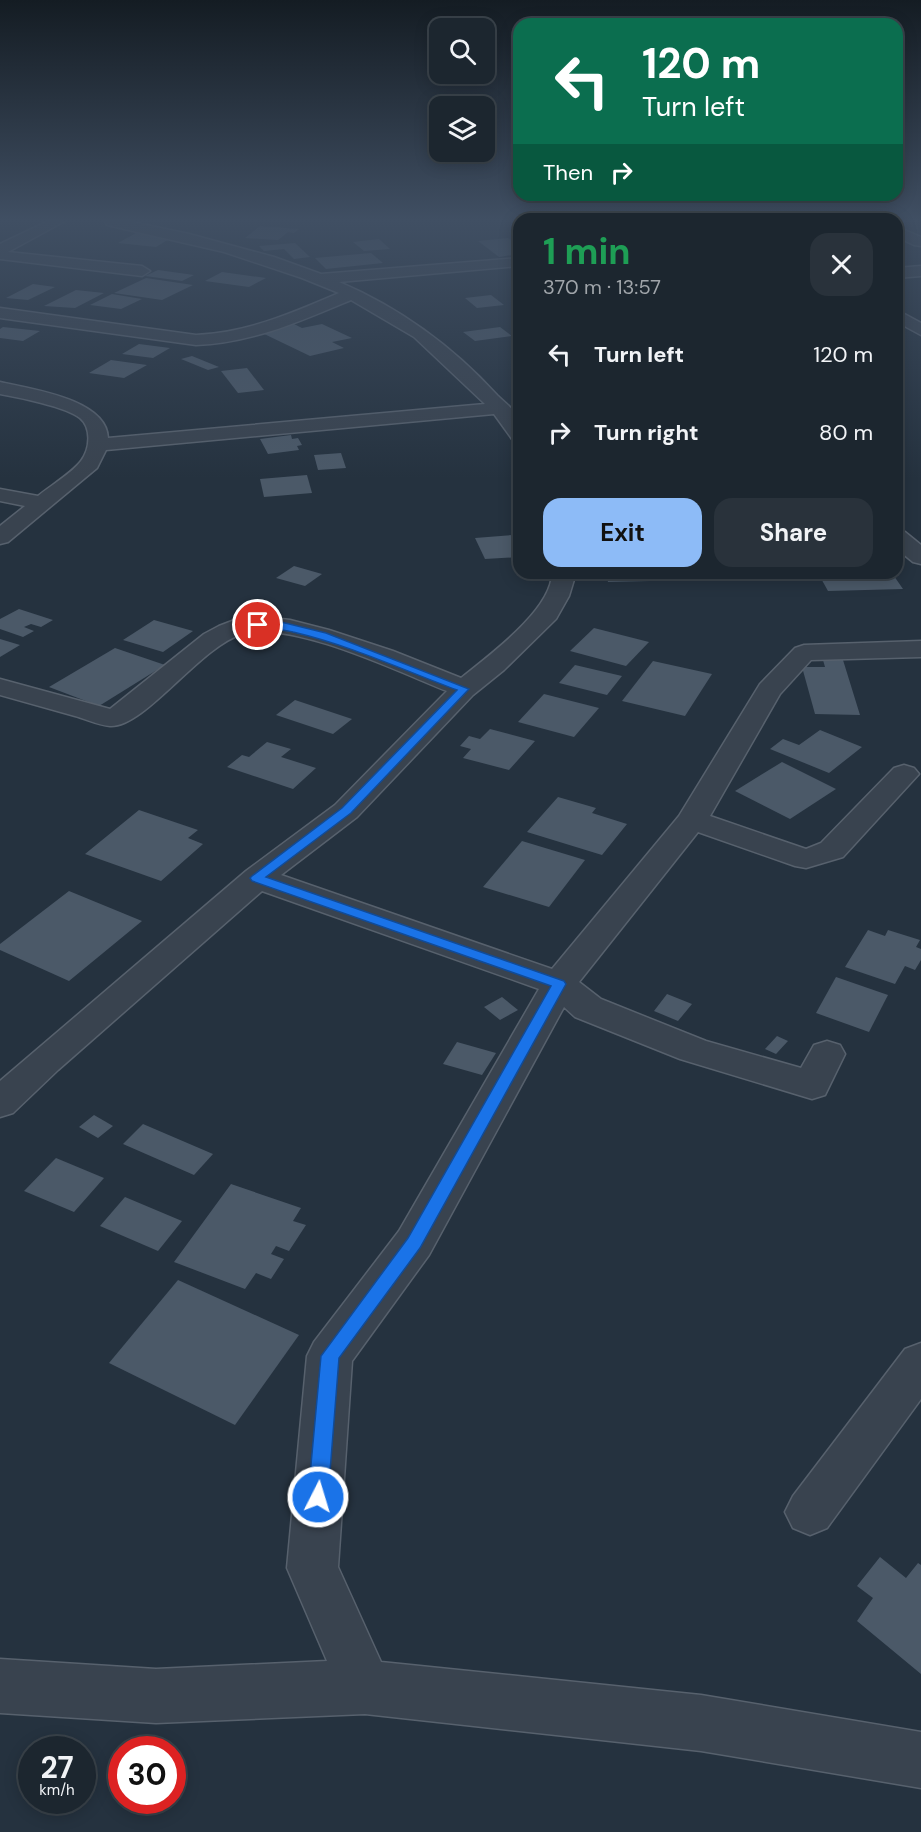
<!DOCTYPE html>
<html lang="en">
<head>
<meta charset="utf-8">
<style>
	body { margin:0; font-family:"DM Sans",sans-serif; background:#29323b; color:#f1f3f6; height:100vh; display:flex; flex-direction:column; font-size:22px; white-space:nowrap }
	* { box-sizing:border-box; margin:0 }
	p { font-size:20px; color:#a0a5aa }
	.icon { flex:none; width:33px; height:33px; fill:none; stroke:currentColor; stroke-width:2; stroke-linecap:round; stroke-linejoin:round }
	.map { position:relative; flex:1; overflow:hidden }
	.sheet { position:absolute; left:513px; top:213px; width:390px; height:366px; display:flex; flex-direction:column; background:#1c262f; border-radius:18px; box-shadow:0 3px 15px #0003,0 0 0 2px #3a434b }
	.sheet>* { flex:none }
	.guide { position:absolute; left:513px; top:18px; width:390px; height:183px; border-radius:18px; box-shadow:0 3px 15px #0003,0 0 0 2px #3a434b; background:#0b6e4f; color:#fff; overflow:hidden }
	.fabs { position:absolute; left:429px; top:18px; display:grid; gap:12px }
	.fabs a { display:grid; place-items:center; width:66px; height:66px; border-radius:12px; background:#1c262f; box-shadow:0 3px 15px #0003,0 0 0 2px #3a434b; font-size:30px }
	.speed { position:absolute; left:18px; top:1736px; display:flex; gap:12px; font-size:30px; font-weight:700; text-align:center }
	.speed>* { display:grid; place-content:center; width:78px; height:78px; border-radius:50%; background:#1c262f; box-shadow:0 3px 15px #0003,0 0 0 2px #3a434b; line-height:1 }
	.speed small { font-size:15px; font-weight:400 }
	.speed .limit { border:9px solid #d22; background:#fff; color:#111 }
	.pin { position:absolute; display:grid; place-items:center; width:51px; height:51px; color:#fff; margin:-26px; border:3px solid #fff; border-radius:50%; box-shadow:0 2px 6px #0007 }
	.me { position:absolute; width:66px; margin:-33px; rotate:5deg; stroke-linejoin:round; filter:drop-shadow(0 0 4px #0008) }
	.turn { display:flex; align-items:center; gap:21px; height:126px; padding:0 30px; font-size:27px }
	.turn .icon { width:78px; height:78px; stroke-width:2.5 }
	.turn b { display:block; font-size:42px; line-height:51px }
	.then { display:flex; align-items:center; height:57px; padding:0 30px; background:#0003; gap:12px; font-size:22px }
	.round { display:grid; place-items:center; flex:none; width:63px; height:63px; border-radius:18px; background:#29323b }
	.overview { display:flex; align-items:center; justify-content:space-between; height:102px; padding:0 30px }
	h1 { font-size:36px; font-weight:700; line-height:45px; color:#1e9e55 }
	.cta { display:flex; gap:12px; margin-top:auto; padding:12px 30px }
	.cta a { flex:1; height:69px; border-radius:18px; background:#8dbbf7; color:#111; font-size:24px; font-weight:700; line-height:69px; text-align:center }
	.cta a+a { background:#29323b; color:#f1f3f6 }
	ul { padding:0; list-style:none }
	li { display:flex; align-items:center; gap:18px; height:78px; padding:0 30px }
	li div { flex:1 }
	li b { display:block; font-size:22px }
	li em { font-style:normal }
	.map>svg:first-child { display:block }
</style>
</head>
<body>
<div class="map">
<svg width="921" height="1832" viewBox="0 0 921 1832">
	<rect width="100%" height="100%" fill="#25323f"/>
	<g fill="#4b5968">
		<polygon points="260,226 299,229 294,233 288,232 278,240 245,238"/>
		<polygon points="136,233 174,236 156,247 118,243"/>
		<polygon points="508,238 519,246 519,254 499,257 478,241"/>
		<polygon points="379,239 390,249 364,251 353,242"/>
		<polygon points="295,243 310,257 294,259 284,249 264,251 259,246"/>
		<polygon points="371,253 383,263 326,269 315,258"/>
		<polygon points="158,270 194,275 182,281 145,276"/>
		<polygon points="222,272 266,278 249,287 205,281"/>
		<polygon points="146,278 193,285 162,300 114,293"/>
		<polygon points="33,284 55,287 28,300 6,298"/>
		<polygon points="76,290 104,293 75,308 44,306"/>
		<polygon points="112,294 142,299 121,309 90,305"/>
		<polygon points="491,295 504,305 477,308 465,298"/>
		<polygon points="292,323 302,328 322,324 352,338 332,342 344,348 310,356 258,331"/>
		<polygon points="3,327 40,331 23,341 0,338 0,329"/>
		<polygon points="500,327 512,336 475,341 463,332"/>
		<polygon points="139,344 170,348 153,358 122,354"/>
		<polygon points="192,356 219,367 208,370 181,359"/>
		<polygon points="111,360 147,365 124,378 89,373"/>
		<polygon points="247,368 264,390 238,393 221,371"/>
		<polygon points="291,435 292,439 298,438 302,445 297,446 299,450 268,454 260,439"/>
		<polygon points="341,453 346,468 318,470 314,455"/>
		<polygon points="307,475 312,493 264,497 260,479"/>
		<polygon points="512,535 519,549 519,557 485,559 475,538"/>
		<polygon points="294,566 322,574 305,586 276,578"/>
		<polygon points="606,573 648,573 650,581 608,582"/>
		<polygon points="818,573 879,573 881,576 894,576 903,589 828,591"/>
		<polygon points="19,609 53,620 41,627 31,624 24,627 34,631 23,637 0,629 0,619"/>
		<polygon points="154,620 193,631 163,652 123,640"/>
		<polygon points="594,628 649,642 626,666 570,651"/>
		<polygon points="0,639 20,645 0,657"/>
		<polygon points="115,648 165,665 99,706 49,687"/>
		<polygon points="823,660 843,660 860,715 815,714 802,667 825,667"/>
		<polygon points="653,661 712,674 685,716 622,701"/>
		<polygon points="575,665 622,676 607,695 559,683"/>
		<polygon points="544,694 599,708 574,737 518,722"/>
		<polygon points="295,700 352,719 333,734 276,715"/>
		<polygon points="490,729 535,741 509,770 463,758 471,749 460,746 469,736 480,739"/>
		<polygon points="820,730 862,747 829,773 770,749 783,739 799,745"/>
		<polygon points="267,742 291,749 281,757 316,768 293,789 227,767 242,755 249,757"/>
		<polygon points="782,762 836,789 790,819 735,791"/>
		<polygon points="558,797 596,808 592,813 627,824 602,855 527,832"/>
		<polygon points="139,810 198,830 188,838 203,844 161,881 85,854"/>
		<polygon points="522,841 585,860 549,907 483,887"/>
		<polygon points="69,891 142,921 69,981 0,950 0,944"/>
		<polygon points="868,930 885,936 888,930 920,940 916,947 921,949 921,960 915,970 905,966 895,984 845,967"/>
		<polygon points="836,977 888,995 869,1032 816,1013"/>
		<polygon points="667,994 692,1004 678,1021 654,1011"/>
		<polygon points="502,997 518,1010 500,1020 484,1007"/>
		<polygon points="777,1036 788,1041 776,1054 765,1049"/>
		<polygon points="457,1042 496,1053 482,1075 443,1064"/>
		<polygon points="94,1115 113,1126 98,1138 79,1127"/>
		<polygon points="143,1124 213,1154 194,1175 123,1144"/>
		<polygon points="56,1158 104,1178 74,1212 24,1191"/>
		<polygon points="231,1184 301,1208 293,1221 306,1225 289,1251 276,1246 271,1254 284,1259 271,1279 256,1273 245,1289 174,1262"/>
		<polygon points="125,1197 182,1221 158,1251 100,1226"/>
		<polygon points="178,1280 299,1335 235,1425 109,1363"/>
		<polygon points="880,1557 906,1578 918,1563 921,1565 921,1674 857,1621 873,1598 857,1586"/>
	</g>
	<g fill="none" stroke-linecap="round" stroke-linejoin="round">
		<g stroke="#57616d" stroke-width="3">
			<g id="minor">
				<polygon points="46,222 63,222 8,252 142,266 150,271 142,276 0,259 0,244"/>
				<path d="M105,222H132L189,234L274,257L321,274L519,258V266L339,282C400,308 452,346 497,395C505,403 517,411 519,422C520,428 519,435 519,441L512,439L494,414L106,450L97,468L8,542L0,544V526L25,506L0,501V489L38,496C50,486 72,473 81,461C90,449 92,428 80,418C67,407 17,397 0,394V382C30,389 107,399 108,438L485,404L414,337L351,300C301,321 252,343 196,345L0,318V308L196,335C247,333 292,313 339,293L302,278L224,252L107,225Z"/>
				<polygon points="897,227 921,237 921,246 914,245 897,237"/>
				<polygon points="921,266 921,276 897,278 897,268"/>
				<polygon points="897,310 921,323 921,335 897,322"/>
				<polygon points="897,530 905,532 921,545 921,564 913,562 897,549"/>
				<path d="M552,573H576L569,596L556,619L504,670L473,695L357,817L281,875L552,969L679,816L760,684L795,648L804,645L921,641V657L811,660L780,694L710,816L806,849L821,843L894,768L904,765L914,768L919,774L843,857L806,868L795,866L698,832L579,982L601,999L706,1041L801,1068L814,1045L827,1041L840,1045L845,1054L825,1095L812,1099L680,1059L575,1017L564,1007L429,1255L352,1361L338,1567L381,1662L701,1695L921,1732V1788L701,1751L365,1714L156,1723L0,1713V1659L156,1669L327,1661L287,1568L307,1356L314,1342L399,1231L539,989L262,891L58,1070L13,1113L0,1117V1081L246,871L335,805L447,691C399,672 292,620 243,634C201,645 145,728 110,726C98,725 86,719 75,716C50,709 25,702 0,695V679L110,709L204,634L219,626L240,618L263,617L290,620L329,630L393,651L461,678C488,656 552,610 552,573Z"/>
				<polygon points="921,1343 921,1399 827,1528 810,1535 793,1528 785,1512 793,1496 905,1349"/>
			</g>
		</g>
		<use href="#minor" fill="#39434f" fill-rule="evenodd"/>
	</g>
	<linearGradient id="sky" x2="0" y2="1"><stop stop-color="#141c23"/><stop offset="0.46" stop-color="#404f63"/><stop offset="1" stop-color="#404f63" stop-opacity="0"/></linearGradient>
	<rect width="921" height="478" fill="url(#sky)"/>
	<path fill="#1a73e8" stroke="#114b97" stroke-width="1.5" d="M277,621L326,633L469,689L351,813L266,877L564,981L566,984L420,1248L339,1358L328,1497L325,1504L318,1507L311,1504L308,1497L321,1356L408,1238L551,986L252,881L250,878L252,876L342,808L457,690C403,670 349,645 293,632C284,629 258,629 253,625L258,622Z"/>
</svg>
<div class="fabs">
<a><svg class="icon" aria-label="search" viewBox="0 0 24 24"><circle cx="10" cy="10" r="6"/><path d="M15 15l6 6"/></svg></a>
<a><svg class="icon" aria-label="layers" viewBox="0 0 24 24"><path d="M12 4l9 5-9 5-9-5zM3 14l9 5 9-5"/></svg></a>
</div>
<div class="speed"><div>27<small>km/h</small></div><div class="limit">30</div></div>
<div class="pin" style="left:258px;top:625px;background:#d93025"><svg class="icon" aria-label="arrive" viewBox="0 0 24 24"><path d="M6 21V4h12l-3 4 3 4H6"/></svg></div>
<svg class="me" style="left:318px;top:1497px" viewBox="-20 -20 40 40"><circle r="17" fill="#1a73e8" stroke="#fff" stroke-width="3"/><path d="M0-11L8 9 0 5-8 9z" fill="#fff"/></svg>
<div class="guide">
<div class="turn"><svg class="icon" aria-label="left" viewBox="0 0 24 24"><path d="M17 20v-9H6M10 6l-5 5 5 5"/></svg><div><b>120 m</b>Turn left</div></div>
<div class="then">Then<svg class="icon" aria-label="right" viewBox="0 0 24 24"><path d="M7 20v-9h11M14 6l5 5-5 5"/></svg></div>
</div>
<section class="sheet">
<div class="overview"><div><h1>1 min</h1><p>370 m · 13:57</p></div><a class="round"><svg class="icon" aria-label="close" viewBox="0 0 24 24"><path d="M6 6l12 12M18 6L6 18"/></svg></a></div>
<ul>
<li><svg class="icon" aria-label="left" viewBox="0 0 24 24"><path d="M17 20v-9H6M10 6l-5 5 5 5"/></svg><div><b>Turn left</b></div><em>120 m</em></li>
<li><svg class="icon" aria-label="right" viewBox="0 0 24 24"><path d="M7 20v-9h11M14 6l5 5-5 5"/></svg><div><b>Turn right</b></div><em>80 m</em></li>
</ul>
<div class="cta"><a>Exit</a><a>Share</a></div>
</section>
</div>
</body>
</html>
